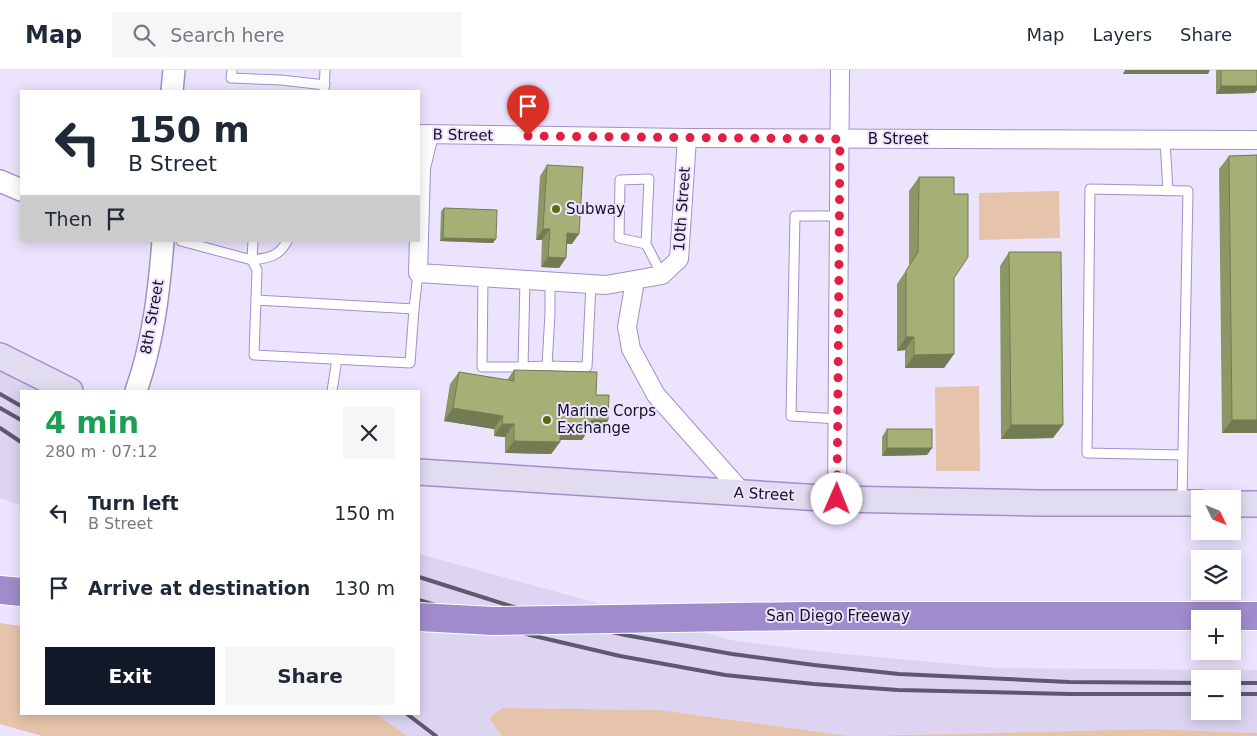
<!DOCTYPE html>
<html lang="en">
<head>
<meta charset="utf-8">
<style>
	body { margin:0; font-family:"DejaVu Sans",sans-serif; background:#f6f6f7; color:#1f2937; height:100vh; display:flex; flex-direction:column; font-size:19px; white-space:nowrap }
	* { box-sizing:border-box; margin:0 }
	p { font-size:16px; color:#747a83 }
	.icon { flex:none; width:28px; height:28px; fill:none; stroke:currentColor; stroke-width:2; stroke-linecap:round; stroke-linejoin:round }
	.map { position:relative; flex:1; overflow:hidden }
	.side { position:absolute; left:20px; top:320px; width:400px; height:325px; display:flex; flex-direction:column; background:#fff; border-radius:0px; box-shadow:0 2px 12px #0003 }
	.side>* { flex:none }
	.hud { position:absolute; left:20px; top:20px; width:400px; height:152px; border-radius:0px; box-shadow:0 2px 12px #0003; background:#fff; color:#1f2937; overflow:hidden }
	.needle { width:32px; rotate:133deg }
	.tools { position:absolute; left:1191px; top:420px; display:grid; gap:10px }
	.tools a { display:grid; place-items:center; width:50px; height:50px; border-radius:0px; background:#fff; box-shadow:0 2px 12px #0003; font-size:25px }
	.pin { position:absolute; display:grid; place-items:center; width:42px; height:42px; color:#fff; margin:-51px -21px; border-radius:50% 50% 50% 0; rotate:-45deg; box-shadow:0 0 5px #0007 }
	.pin .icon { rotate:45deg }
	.me { position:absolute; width:55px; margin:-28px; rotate:1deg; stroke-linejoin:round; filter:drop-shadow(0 0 4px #0008) }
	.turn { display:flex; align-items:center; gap:18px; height:105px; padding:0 25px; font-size:22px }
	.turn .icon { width:65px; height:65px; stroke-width:2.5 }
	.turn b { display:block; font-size:35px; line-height:42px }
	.then { display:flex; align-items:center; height:48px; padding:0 25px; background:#0003; gap:10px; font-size:19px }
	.round { display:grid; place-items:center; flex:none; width:52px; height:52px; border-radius:0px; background:#f6f6f7 }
	.overview { display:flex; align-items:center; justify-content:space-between; height:85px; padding:0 25px }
	h1 { font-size:30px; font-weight:800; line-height:38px; color:#1e9e55 }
	.button { display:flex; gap:10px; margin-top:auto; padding:10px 25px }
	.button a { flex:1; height:58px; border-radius:0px; background:#111827; color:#fff; font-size:20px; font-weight:800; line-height:58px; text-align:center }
	.button a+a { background:#f6f6f7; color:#1f2937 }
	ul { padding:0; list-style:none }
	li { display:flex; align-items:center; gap:15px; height:75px; padding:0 25px }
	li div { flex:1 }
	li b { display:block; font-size:19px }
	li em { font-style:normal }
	header { display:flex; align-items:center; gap:30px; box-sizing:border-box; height:70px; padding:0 25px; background:#fff; border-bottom:1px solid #e0e1e3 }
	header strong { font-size:24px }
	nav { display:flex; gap:28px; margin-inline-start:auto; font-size:18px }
	.search { width:350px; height:45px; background:#f6f6f7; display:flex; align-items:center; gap:12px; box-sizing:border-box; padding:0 18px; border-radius:0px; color:#747a83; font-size:19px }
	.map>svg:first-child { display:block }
</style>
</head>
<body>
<header>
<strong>Map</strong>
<div class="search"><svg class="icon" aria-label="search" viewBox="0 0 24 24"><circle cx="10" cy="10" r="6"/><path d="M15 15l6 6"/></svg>Search here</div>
<nav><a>Map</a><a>Layers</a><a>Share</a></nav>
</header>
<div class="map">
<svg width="1257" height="666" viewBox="0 0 1257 666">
	<rect width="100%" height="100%" fill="#ece4fe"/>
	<g fill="#dcd4f1" fill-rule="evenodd">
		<polygon points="0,299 38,321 21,321 21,435 0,428"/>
		<path d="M419,484L735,571L833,583L998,598L1257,600V663L1153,659L849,666L660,640L502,638L489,648L502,666H407L376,644H419ZM1200,609H1232V641H1200Z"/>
	</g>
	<g fill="#e6c4ac">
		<polygon points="1059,121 1060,168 979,170 979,123"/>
		<polygon points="979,316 980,401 936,401 935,317"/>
		<polygon points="0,553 21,556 21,644 376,644 407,666 42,666 0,654"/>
		<polygon points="502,638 660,640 849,666 502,666 489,648"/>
		<polygon points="1153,659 1257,663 1257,666 860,666"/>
	</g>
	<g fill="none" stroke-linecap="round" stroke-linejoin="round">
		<g stroke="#a28fcb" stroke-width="11">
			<g id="service">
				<polyline points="232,0 231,8 281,10 325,15"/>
				<polyline points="324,21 325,0"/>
				<polyline points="1165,70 1168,121"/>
				<polyline points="181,171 252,190 257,200 254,285 410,293 414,239 256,230"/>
				<path d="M253,171L252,190C268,188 279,187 287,171"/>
				<polyline points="646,174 619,168 620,110 649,109 646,174 662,205"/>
				<polyline points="483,207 482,297 523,297 525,210"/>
				<polyline points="550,211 550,243 547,296 587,297 591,214"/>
				<polyline points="414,239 418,203"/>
				<polyline points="523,297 547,296"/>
				<polyline points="332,321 337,289"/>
				<polyline points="838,349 791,346 795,146 839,146"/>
				<polyline points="1182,431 1188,121 1090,119 1087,383 1183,385"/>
			</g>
		</g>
		<g stroke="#a28fcb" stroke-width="20">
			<g id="minor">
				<polyline points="419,64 687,68 1257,70"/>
				<polyline points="429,65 421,98 418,203 606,215 662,205 679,189 687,68"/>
				<polyline points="635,211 627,257 631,279 656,325 743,423"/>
				<polyline points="837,429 840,0"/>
			</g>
		</g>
		<g stroke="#a28fcb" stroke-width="24">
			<g id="tertiary">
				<polyline points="172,21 174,0"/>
				<polyline points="0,111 21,120"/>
				<path d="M136,321C153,273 159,222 163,171"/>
			</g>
		</g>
		<g stroke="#a28fcb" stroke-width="28">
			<g id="secondary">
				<polyline points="0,286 70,321"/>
				<polyline points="419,402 837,429 1039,433 1200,433"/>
				<polyline points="1232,434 1257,434"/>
			</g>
		</g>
		<g stroke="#fff" stroke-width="30">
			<g id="motorway">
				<polyline points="0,520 21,522"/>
				<polyline points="802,546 1257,546"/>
			</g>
		</g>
		<use href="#service" stroke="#fff" stroke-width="9"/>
		<use href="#minor" stroke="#fff" stroke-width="18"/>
		<use href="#tertiary" stroke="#fff" stroke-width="21"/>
		<use href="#secondary" stroke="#e2dcf0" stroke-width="25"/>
		<use href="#motorway" stroke="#a08ccc" stroke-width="28"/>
		<g stroke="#60586f" stroke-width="4">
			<polyline points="0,324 21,336"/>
			<polyline points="0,338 21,350"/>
			<polyline points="0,358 21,372"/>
			<polyline points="419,507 542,546 625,565 732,584 814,595 899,604 1069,612 1200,613"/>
			<polyline points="419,530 530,565 620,586 725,605 814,614 898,620 1070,624 1200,624"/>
			<polyline points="1232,613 1257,613"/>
			<polyline points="1232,624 1257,624"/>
			<polyline points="407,644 436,666"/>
		</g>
		<g stroke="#fff" stroke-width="30" stroke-linecap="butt">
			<polyline id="motorway-bridge" points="419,547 493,551 802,546"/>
		</g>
		<use href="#motorway-bridge" stroke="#a08ccc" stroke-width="28"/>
	</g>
	<g fill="#8d9765">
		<polygon points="1216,0 1257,0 1257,20 1255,23 1216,24"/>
		<polygon points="1257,85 1257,363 1222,363 1219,99 1229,86"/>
		<polygon points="547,95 572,174 567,174 566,188 559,198 541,197 542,170 536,170 540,106"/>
		<polygon points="919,107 954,124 954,284 944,298 905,298 905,280 897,281 897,214 909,196 909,121"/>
		<polygon points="444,138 493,173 440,171 441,141"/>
		<polygon points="1009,182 1053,368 1001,369 1000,196"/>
		<polygon points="514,300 596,325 608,350 600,363 587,362 582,370 560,370 560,372 551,384 505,383 505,367 494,366 494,359 444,351 450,314 459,302 507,310"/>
		<polygon points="887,359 932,378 927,385 882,386 882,367"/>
	</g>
	<g fill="#737b53">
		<polygon points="1125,0 1210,0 1208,4 1123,4"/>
		<polygon points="1221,16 1257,16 1257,20 1255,23 1216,24"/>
		<polygon points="543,159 550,159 542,170 536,170"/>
		<polygon points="567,163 579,164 572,174 560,174"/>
		<polygon points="443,168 496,169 493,173 440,171"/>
		<polygon points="548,187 566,188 559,198 541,197"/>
		<polygon points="906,267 914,267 905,280 897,281"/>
		<polygon points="954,284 944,298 905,298 914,285"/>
		<polygon points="453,338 503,346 494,359 444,351"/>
		<polygon points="591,350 608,350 600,363 587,362 582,370 551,370 560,357"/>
		<polygon points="1232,350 1257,350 1257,363 1222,363"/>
		<polygon points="502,354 514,354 505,367 494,366"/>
		<polygon points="1011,355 1063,355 1053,368 1001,369"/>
		<polygon points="514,371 560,372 551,384 505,383"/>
		<polygon points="887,378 932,378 927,385 882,386"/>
	</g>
	<g fill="#a4b076" stroke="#737b53">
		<rect x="1221" y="0" width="36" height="16"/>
		<polygon points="1257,85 1257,350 1232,350 1229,86"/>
		<polygon points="547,95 583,97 579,164 567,163 566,188 548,187 550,159 543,159"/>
		<polygon points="919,107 954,107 954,124 968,124 968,187 954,208 954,284 914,285 914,267 906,267 906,201 918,182"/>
		<polygon points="444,138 497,140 496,169 443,168"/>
		<polygon points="1009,182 1061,182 1063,355 1011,355"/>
		<polygon points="514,300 597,302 596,325 609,325 608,350 591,350 591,358 560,357 560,372 514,371 514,354 502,354 503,346 453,338 459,302 514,311"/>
		<rect x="887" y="359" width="45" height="19"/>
	</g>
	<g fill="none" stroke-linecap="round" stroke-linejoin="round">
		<polyline stroke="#e11d48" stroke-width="9" stroke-dasharray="0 16.2" points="528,66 840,69 837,429"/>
	</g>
	<g fill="#5c6911" stroke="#ece4fe" stroke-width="2">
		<circle cx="556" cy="139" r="5"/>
		<circle cx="547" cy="350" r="5"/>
	</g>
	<g text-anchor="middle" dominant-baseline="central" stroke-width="4" stroke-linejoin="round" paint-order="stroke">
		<g font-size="15" fill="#181026" stroke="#ece4fe">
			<text transform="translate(463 65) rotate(1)">B Street</text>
			<text x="898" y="69">B Street</text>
			<text transform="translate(682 139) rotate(-86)">10th Street</text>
			<text transform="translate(152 247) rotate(-80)">8th Street</text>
			<text transform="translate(764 424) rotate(3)">A Street</text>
			<text x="838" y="546">San Diego Freeway</text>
		</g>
		<g font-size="15" fill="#181026" stroke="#ece4fe" text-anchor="start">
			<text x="566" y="139">Subway</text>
			<text x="557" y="341">Marine Corps<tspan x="557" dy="17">Exchange</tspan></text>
		</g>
	</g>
</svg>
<div class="tools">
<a><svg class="needle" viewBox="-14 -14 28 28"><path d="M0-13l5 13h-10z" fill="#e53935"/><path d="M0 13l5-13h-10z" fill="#747a83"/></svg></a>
<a><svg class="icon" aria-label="layers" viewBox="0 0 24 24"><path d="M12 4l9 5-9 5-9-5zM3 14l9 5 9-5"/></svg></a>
<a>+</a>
<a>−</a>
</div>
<div class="pin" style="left:528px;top:66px;background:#d93025"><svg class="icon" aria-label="arrive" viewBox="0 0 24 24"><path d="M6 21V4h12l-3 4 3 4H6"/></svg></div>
<svg class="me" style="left:837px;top:429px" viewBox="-20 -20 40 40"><circle r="19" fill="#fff"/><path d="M0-13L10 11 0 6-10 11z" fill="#e11d48"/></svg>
<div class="hud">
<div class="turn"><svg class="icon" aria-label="left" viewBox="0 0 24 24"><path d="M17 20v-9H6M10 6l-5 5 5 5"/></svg><div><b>150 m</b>B Street</div></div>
<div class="then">Then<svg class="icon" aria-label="arrive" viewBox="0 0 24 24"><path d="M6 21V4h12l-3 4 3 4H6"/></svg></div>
</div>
<section class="side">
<div class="overview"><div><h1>4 min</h1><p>280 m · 07:12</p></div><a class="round"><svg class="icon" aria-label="close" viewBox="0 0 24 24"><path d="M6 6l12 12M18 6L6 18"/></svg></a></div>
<ul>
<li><svg class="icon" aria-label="left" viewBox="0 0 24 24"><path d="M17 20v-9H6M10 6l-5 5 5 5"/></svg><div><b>Turn left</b><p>B Street</p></div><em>150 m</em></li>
<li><svg class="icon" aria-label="arrive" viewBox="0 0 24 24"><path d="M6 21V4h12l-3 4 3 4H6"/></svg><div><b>Arrive at destination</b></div><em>130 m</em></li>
</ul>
<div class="button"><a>Exit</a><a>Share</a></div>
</section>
</div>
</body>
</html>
